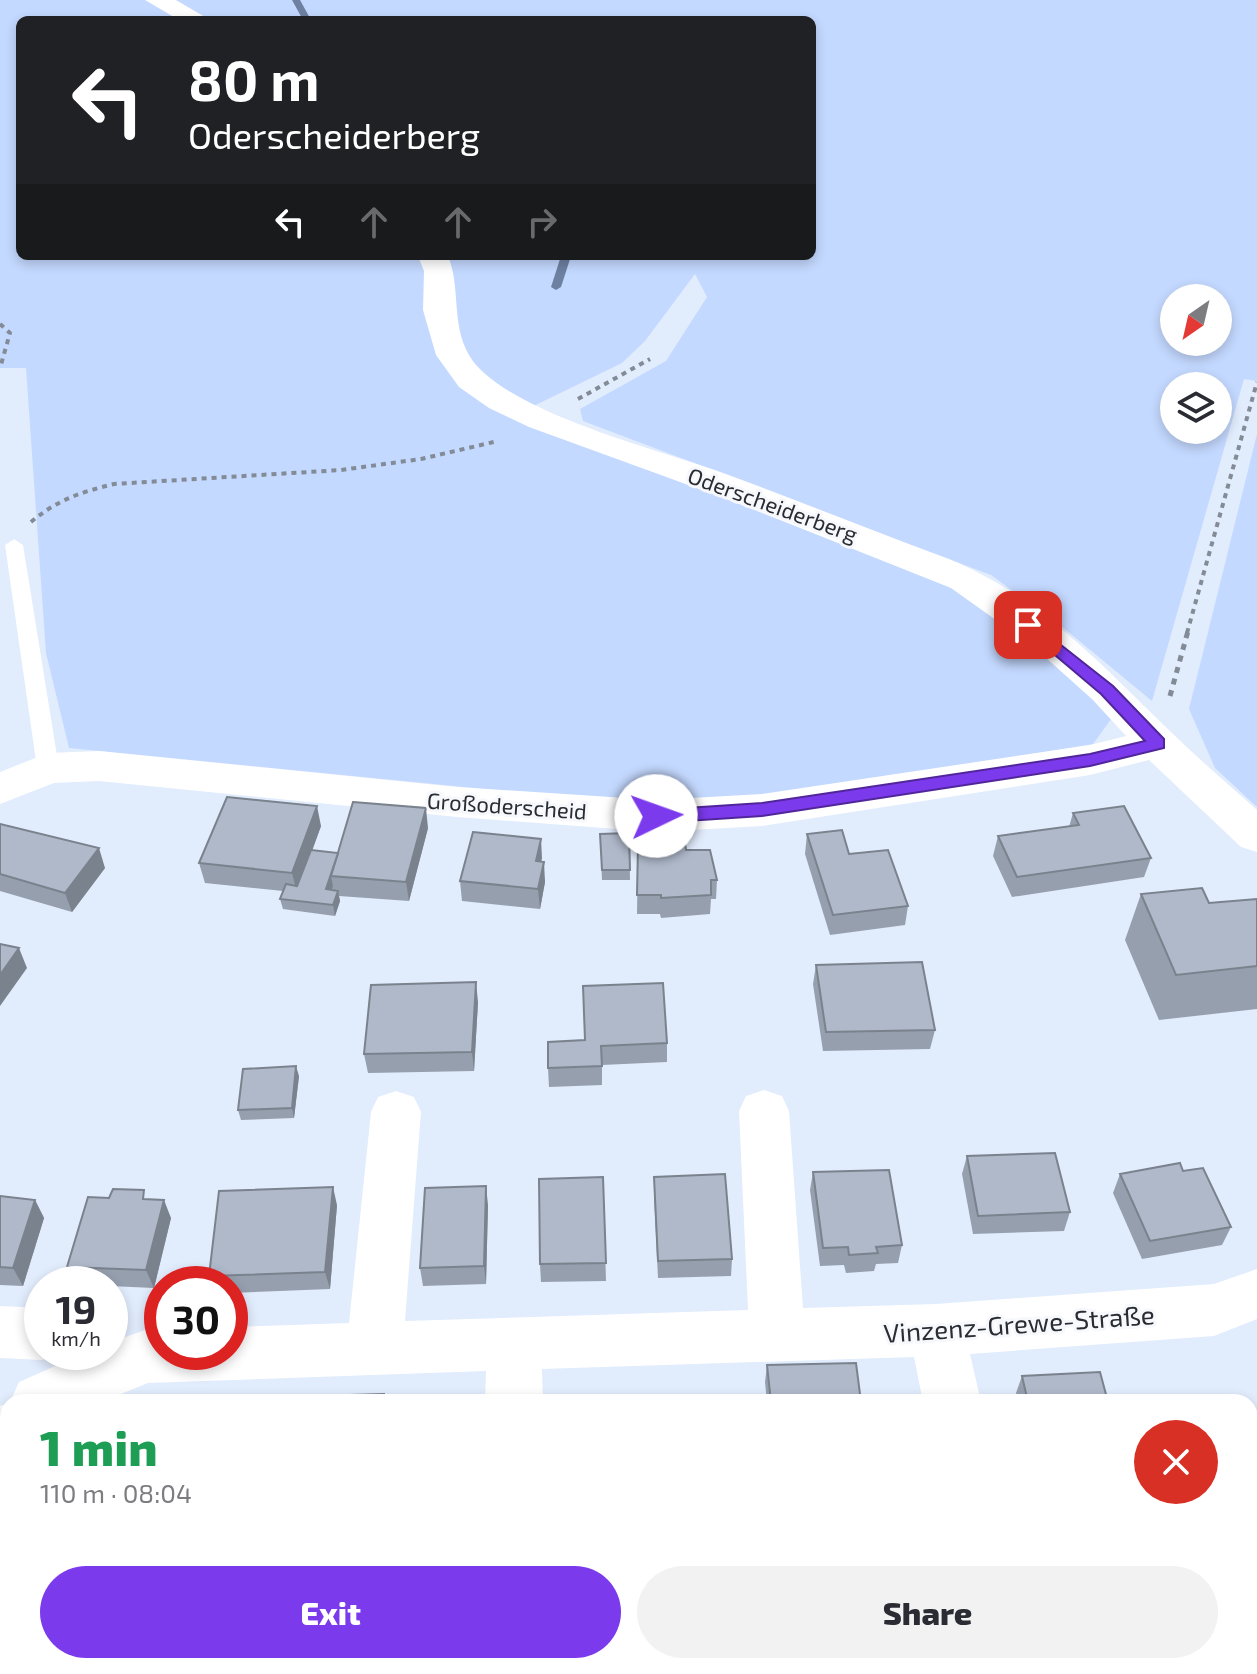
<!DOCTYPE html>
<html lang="en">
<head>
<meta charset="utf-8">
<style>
	body { margin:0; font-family:"Exo 2",sans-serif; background:#f2f2f3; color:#2b2b33; height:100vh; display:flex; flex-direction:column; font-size:30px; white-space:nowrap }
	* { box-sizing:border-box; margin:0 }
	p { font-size:26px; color:#7c7c81 }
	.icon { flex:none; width:44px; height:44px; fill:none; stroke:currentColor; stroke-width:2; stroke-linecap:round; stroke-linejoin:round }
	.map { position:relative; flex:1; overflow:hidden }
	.details { position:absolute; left:0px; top:1394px; width:1258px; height:280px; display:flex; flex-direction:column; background:#fff; border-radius:24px 24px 0 0; box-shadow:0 4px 12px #0003 }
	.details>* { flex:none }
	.hud { position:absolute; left:16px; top:16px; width:800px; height:244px; border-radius:12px; box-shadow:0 4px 12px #0003; background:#202124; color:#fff; overflow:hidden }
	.needle { width:52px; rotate:214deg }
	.tools { position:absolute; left:1160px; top:284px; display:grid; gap:16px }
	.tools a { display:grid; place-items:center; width:72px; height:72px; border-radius:50%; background:#fff; box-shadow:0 4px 12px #0003; font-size:40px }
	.speed { position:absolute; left:24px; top:1266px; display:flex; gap:16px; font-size:40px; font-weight:700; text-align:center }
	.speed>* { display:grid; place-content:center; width:104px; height:104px; border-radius:50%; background:#fff; box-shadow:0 4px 12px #0003; line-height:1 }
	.speed small { font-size:20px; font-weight:400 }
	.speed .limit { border:12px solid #d22; background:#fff; color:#111 }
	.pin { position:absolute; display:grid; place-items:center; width:68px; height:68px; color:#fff; margin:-34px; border-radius:16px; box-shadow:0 4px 12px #0006 }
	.me { position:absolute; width:88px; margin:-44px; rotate:87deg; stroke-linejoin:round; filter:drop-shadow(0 0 6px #0008) }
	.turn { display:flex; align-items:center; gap:28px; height:168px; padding:0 40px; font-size:36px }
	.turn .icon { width:104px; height:104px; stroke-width:2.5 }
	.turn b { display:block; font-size:56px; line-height:68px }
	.lanes { display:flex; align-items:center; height:76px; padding:0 40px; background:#0003; justify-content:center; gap:40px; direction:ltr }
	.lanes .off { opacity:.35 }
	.round { display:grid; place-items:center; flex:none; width:84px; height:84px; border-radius:42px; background:#f2f2f3 }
	.overview { display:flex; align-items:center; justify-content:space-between; height:136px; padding:0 40px }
	h1 { font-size:48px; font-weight:800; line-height:60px; color:#1e9e55 }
	.primary-button { display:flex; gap:16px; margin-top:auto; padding:16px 40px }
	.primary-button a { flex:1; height:92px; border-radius:48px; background:#7c3aed; color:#fff; font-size:32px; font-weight:800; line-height:92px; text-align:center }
	.primary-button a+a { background:#f2f2f3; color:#2b2b33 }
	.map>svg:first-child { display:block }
</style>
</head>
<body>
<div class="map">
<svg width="1257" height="1674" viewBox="0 0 1257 1674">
	<rect width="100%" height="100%" fill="#e1ecfd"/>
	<g fill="#c4d9ff" fill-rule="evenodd">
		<path d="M0,0H1257V381L1244,379L1152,701L1066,630L991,575L583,421L580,409L666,361L707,297L695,274L645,341L622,363L511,417L953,586L1038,647L1114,715L1093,744L758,800L656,806L69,748L46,653L26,368H0ZM20,20H812V256H20ZM1174,298H1218V342H1174ZM1174,386H1218V430H1174Z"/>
		<polygon points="1257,434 1257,807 1215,768 1189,709"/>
	</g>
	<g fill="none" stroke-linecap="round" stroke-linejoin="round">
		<g fill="#6e81a2" fill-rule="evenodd">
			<polygon points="292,0 300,0 311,20 303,20"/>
			<polygon points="561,256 571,256 561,287 556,290 551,287"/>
		</g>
		<g stroke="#838b96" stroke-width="4" stroke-dasharray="5 5" stroke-linecap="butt">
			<polyline points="0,324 10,333 0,368"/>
			<polyline points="578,399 650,359"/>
			<path d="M31,522C57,500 81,492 114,484L341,470L421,459L498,441"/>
			<polyline points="1187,633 1257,382"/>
		</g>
		<polyline stroke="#838b96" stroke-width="5" stroke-dasharray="6 6" stroke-linecap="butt" points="1170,696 1188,631"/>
		<polygon fill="#fff" fill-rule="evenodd" points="14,539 23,545 59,768 48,775 37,768 5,545"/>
		<g fill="#fff" fill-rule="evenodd">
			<polygon points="145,0 176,0 210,20 179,20"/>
			<path d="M418,256H448C461,287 451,324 469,355C500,409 652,448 712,469C773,491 833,515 893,538C920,549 951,558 977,572C1053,611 1112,675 1172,733C1200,760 1229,785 1257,810V852L1241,847L1149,760L1090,775L762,826L656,832L457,817L99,781L54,783L0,804V772L48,753L99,751L457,787L656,800L762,794L1090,745L1126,736L1093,700L1035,648L951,588L735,502L529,427L489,408L459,387L436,355L423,310L424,271Z"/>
			<polygon points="764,1090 782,1096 789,1111 803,1308 936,1304 1214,1284 1257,1269 1257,1319 1214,1336 970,1354 981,1402 923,1402 914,1357 542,1369 543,1402 485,1402 486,1371 148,1383 101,1402 10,1402 19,1382 62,1363 58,1354 42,1360 0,1358 0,1306 42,1308 42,1352 110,1352 110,1338 114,1341 148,1329 162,1329 162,1352 230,1352 230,1327 349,1323 371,1112 378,1097 396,1091 414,1097 421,1112 405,1321 748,1310 739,1111 746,1096"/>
			<polygon points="8,1403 8,1465 0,1469 0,1406"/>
			<rect x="481" y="1666" width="64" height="8"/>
			<polygon points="1018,1666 1085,1666 1088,1674 1021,1674"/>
		</g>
	</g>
	<g fill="#969fae">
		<polygon points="1073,813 1151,858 1144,877 1012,897 993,856 998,836 1069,827"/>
		<polygon points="0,824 105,868 72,912 0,891"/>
		<polygon points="321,826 312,850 338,853 428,828 409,901 339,896 340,901 335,916 283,909 280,899 283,891 205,883 199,863"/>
		<polygon points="629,833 630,880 602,880 600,834"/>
		<polygon points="807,834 849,854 908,906 905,925 830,935 805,854"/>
		<polygon points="541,839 541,862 545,882 540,909 462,901 460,881"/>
		<polygon points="638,845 686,850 717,880 716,899 711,899 710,914 661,918 660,914 637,914"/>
		<polygon points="1141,894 1209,903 1257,899 1257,1009 1159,1020 1125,940"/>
		<polygon points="816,965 935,1030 930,1049 823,1051 813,984"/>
		<polygon points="478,1002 474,1071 368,1073 364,1054"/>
		<polygon points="585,1040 667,1043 667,1062 602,1065 602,1085 549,1087 548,1068"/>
		<polygon points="299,1076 294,1118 241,1120 238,1110"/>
		<polygon points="967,1156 1070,1212 1064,1231 973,1234 962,1174"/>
		<polygon points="1183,1171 1231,1227 1222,1245 1142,1259 1113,1193 1120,1174"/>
		<polygon points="813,1172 902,1245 898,1263 876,1264 874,1271 846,1273 844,1265 820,1266 810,1190"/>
		<polygon points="603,1177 606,1281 541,1282 540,1264"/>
		<polygon points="654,1177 732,1259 731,1276 658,1278 654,1196"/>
		<polygon points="0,1196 35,1200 44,1218 23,1286 0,1285"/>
		<polygon points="147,1199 171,1218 154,1288 110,1286 110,1284 75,1284 67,1267"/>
		<polygon points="337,1205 330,1289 230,1293 230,1284 212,1284 209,1276"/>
		<polygon points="488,1205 486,1284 423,1286 420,1268"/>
		<polygon points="767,1365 861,1402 767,1402 765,1382"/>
		<polygon points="1022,1376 1108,1402 1018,1402 1016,1393"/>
		<polygon points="83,1666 82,1674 0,1674"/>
	</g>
	<g fill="#7a828d">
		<polygon points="317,806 321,826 297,893 292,873"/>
		<polygon points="426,808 428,828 409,901 406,882"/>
		<polygon points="541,839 542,858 537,881 536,861"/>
		<polygon points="99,848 105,868 72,912 65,893"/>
		<polygon points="339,854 331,876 333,886 328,899 326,889"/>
		<polygon points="544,862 545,882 540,909 538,889"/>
		<polygon points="338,891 340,901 335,916 333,905"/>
		<polygon points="19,948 27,968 0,1006 0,975"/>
		<polygon points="476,982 478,1002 474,1071 472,1052"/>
		<polygon points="296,1066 299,1076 294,1118 292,1108"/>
		<polygon points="486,1186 488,1205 486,1284 484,1266"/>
		<polygon points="333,1187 337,1205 330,1289 325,1272"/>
		<polygon points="35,1200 44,1218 23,1286 13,1268"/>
		<polygon points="164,1200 171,1218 154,1288 146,1270"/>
		<polygon points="71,1666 83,1666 82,1674 76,1674"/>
		<rect x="438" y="1666" width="4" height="8"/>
	</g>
	<g fill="#afb9ca" stroke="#7a828d" stroke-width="2">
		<polygon points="227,797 317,806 292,873 199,863"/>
		<polygon points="353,802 426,808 406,882 331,876"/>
		<polygon points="1124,806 1151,858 1017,877 998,836 1079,825 1073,813"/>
		<polygon points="0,824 99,848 65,893 0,874"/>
		<polygon points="842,830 849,854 888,850 908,906 833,915 807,834"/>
		<polygon points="473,832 541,839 536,861 544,862 538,889 460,881"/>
		<polygon points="629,833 630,870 602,870 600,834"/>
		<polygon points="685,843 686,850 710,850 717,880 711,880 711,895 661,898 661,895 637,895 638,845"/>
		<polygon points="311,850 338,853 326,889 338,891 333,905 280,899 286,884 297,886"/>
		<polygon points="1202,888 1209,903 1257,899 1257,966 1176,975 1141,894"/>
		<polygon points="0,944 19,948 0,975"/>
		<polygon points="922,962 935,1030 826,1032 816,965"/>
		<polygon points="476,982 472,1052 364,1054 371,985"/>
		<polygon points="663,983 667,1043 601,1046 602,1066 548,1068 548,1042 585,1040 583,986"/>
		<polygon points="296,1066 292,1108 238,1110 243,1069"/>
		<polygon points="1055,1153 1070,1212 978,1216 967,1156"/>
		<polygon points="1180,1163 1183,1171 1203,1168 1231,1227 1150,1241 1120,1174"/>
		<polygon points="889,1170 902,1245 876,1247 878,1253 849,1255 848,1247 823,1248 813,1172"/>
		<polygon points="725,1174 732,1259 658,1261 654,1177"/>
		<polygon points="603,1177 606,1263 540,1264 539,1179"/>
		<polygon points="486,1186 484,1266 420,1268 425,1188"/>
		<polygon points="333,1187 325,1272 209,1276 219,1191"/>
		<polygon points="113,1189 144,1190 143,1199 164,1200 146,1270 67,1267 88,1197 109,1198"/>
		<polygon points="0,1196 35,1200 13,1268 0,1267"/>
		<polygon points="856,1363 861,1402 771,1402 767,1365"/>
		<polygon points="1100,1372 1108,1402 1028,1402 1022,1376"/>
		<polygon points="384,1394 384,1402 349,1402 350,1395"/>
		<polygon points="8,1571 8,1666 71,1667 0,1674 0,1572"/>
		<rect x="333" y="1666" width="105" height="8"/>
		<polygon points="576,1666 680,1666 681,1674 576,1674"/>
	</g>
	<polygon fill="#7c3aed" stroke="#51269a" stroke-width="2" points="1028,619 1113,686 1164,739 1164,748 1090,766 762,816 656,823 647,816 656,810 762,803 1090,754 1145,741 1101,694 1023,628 1023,621"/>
	<g text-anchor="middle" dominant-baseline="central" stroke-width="6" stroke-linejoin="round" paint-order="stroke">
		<g font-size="22" fill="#292d33" stroke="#f6f8fc">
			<text transform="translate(773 504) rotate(20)">Oderscheiderberg</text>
			<text transform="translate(507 805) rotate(4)">Großoderscheid</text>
		</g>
		<g font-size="26" fill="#292d33" stroke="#f6f8fc">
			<text transform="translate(1019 1323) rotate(-4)">Vinzenz-Grewe-Straße</text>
		</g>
	</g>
</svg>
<div class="tools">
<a><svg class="needle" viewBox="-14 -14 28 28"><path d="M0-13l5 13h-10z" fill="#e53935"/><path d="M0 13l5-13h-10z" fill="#7c7c81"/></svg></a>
<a><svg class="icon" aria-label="layers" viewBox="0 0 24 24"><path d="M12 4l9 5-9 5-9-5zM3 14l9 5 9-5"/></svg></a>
</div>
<div class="speed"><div>19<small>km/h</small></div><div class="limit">30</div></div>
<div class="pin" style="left:1028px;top:625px;background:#d93025"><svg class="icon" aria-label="arrive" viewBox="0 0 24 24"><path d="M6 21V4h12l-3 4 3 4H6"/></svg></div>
<svg class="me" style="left:656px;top:816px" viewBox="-20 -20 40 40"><circle r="19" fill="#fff"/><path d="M0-13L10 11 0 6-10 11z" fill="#7c3aed"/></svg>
<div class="hud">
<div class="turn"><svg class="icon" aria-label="left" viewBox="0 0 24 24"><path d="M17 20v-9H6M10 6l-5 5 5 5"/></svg><div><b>80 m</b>Oderscheiderberg</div></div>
<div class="lanes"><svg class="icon" aria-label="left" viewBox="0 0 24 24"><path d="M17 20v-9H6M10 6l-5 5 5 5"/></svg><svg class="icon off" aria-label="ahead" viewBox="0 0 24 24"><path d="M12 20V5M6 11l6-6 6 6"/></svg><svg class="icon off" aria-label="ahead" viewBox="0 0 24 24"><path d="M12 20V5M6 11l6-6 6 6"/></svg><svg class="icon off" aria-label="right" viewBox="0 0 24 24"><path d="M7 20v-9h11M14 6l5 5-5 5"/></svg></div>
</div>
<section class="details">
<div class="overview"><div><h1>1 min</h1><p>110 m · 08:04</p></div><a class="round" style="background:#d93025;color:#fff"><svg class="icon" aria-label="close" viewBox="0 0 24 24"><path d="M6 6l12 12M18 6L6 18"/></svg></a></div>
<div class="primary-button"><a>Exit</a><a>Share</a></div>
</section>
</div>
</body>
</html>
